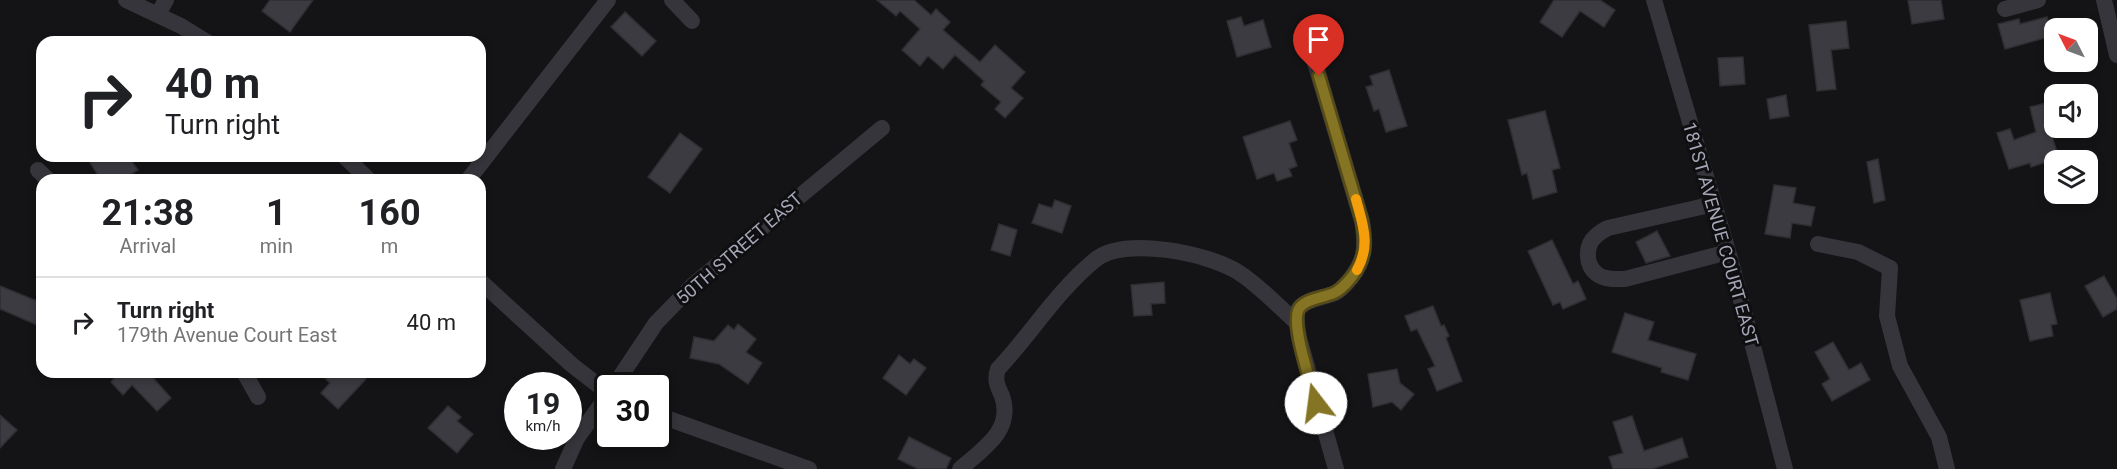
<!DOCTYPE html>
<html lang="en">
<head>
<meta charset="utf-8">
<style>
	body { margin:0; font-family:Roboto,sans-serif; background:#f2f2f2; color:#202124; height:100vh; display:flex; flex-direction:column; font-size:22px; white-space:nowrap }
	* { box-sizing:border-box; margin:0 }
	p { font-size:20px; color:#757577 }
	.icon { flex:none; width:33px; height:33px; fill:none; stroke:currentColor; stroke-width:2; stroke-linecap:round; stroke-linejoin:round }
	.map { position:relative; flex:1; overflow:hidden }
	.sheet { position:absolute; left:36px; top:174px; width:450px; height:204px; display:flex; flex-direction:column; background:#fff; border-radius:18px; box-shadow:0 3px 9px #0003 }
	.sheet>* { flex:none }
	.top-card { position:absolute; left:36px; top:36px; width:450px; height:126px; border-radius:18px; box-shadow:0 3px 9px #0003; background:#fff; color:#202124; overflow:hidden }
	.needle { width:39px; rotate:312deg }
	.fabs { position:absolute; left:2044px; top:18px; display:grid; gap:12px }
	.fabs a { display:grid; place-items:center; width:54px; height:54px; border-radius:12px; background:#fff; box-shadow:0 3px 9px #0003; font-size:30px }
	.speed { position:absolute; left:504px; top:372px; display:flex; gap:12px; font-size:30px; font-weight:700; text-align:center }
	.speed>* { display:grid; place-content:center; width:78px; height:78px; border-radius:50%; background:#fff; box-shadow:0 3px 9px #0003; line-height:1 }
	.speed small { font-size:15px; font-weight:400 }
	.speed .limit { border:3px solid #111; border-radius:9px; background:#fff; color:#111 }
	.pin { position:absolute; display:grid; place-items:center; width:51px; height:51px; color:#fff; margin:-62px -26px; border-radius:50% 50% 50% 0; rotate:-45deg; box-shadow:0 0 6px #0007 }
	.pin .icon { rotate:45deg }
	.me { position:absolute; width:66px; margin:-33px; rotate:345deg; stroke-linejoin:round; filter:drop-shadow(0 0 4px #0008) }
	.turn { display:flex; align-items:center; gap:21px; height:126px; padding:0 30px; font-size:27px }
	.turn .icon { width:78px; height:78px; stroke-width:2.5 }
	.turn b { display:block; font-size:42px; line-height:51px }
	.eta { display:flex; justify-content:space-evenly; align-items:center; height:102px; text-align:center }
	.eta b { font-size:36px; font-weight:700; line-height:42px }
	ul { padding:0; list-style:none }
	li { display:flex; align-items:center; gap:18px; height:90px; padding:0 30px; border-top:2px solid #e0e0e0 }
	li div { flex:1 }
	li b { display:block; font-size:22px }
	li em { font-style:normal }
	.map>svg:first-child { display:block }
</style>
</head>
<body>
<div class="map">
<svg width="2117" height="469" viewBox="0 0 2117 469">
	<rect width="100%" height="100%" fill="#141416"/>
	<g fill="#3c3b41" stroke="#2f2e32" stroke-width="1.5">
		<polygon points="270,0 313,0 290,32 262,11"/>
		<polygon points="877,0 914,0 931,15 936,9 950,22 943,30 980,62 995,45 1025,72 1011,88 1023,98 1005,118 995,109 1001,102 981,85 984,81 955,55 943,69 928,56 920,66 902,50 920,29 900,11 896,16"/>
		<polygon points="1554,0 1600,0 1615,10 1604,27 1580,11 1562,37 1540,22"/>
		<polygon points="1908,0 1941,0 1944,19 1912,24"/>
		<polygon points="625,12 656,41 642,56 611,27"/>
		<polygon points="1241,17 1244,26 1263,20 1271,47 1237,57 1227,21"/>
		<polygon points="2047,17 2052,36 2005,49 1998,24 2019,19 2020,24"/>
		<polygon points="1846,21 1849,48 1831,50 1836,89 1817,91 1809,25"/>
		<polygon points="1743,57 1745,84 1720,86 1718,58"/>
		<polygon points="1389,70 1407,126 1386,132 1379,109 1374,111 1366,87 1373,85 1370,76"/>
		<polygon points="1786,95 1789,116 1770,119 1767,99"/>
		<polygon points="2055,101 2055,125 2049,127 2059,158 2031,167 2030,163 2009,169 1997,133 2010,129 2014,140 2036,132 2030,107"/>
		<polygon points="1545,111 1560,168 1552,170 1557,192 1533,199 1527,173 1522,175 1508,120"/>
		<polygon points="1290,121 1297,140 1289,143 1297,166 1289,169 1292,176 1277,181 1274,173 1257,179 1243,137"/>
		<polygon points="680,133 702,149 670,193 648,177"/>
		<polygon points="86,156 128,156 138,170 122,180 101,180"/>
		<polygon points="1878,159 1885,200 1874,203 1867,162"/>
		<polygon points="1774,185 1796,188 1793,203 1815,207 1811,226 1792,223 1790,238 1765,234"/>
		<polygon points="1055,200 1071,206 1062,233 1032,223 1039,204 1052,208"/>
		<polygon points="999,224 1017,230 1010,256 991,250"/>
		<polygon points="1657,231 1670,256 1646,263 1636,242"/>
		<polygon points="1552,240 1573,284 1578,281 1586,299 1563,309 1560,302 1553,305 1528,251"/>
		<polygon points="2104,276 2117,299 2117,309 2103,317 2085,286"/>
		<polygon points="1164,282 1165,303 1151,304 1152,315 1134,316 1131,285"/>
		<polygon points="0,286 42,303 42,327 0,309"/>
		<polygon points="2050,293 2057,324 2051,325 2053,336 2030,341 2020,300"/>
		<polygon points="1433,306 1441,326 1444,325 1449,336 1446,338 1462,381 1437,391 1428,369 1435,366 1417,329 1411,331 1405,316"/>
		<polygon points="1625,313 1654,322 1648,340 1696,354 1688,380 1661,372 1662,368 1612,352"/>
		<polygon points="738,324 756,339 746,352 762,363 748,384 719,364 690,358 694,337 714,341 728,325 734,330"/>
		<polygon points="1833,342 1849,370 1861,363 1870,380 1832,401 1822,384 1830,379 1815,352"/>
		<polygon points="899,355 910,364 914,359 926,368 906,395 883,378"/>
		<polygon points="1397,369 1400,383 1414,394 1401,410 1392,402 1373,407 1368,374"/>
		<polygon points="120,372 162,372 154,379 171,398 157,411 132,385 123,395 111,382"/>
		<polygon points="319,372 359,372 366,379 338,409 321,393 330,383"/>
		<polygon points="448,406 461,417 457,421 473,434 457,453 428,428"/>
		<polygon points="0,415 17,430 0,448"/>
		<polygon points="1632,416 1644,451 1682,438 1688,457 1652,469 1613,469 1609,457 1623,453 1613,422"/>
		<polygon points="909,437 951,458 946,469 918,469 898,459"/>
	</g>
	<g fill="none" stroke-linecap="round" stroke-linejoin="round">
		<g stroke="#35353b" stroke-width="16">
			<polyline points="126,0 181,26 207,42"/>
			<polyline points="672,0 692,21"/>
			<polyline points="1654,0 1730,258 1785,469"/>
			<polyline points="2104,0 2117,55"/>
			<polyline points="2005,9 2038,0"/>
			<polyline points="158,14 166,0"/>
			<path d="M1313,56L1362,221C1366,244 1366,259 1351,278C1347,283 1341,290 1335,293C1324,298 1303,299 1298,310C1295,318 1298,330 1299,338L1336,469"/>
			<polyline points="344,156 369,180"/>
			<polyline points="38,170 48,180"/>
			<polyline points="468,180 608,0"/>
			<path d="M1714,204L1608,228C1604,230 1599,233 1596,236C1585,245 1585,265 1597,274C1604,280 1616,279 1625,279L1728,252"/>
			<polyline points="1818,244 1858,252 1890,268 1887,316 1900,366 1939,437 1947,469"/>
			<polyline points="480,281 572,365 608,393"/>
			<polyline points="244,372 258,397"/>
			<polyline points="614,386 656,323 693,285 882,128"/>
			<polyline points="658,415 809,469"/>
			<polyline points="563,469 577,438 608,395"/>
			<path d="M960,469C983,449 1014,430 1002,396C998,387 994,380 998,369C1031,334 1057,291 1095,260C1124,236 1208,253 1238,272C1260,286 1278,306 1297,323"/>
		</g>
	</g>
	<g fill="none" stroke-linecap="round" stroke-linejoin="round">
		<g stroke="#564b17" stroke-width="15">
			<path id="route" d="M1316,403C1311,383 1292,328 1298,311C1302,299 1323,298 1334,293C1341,290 1346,284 1351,278C1366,259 1366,244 1362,221L1319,76"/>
		</g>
		<use href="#route" stroke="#847424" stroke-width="10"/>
		<path stroke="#f59e0b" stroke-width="10" d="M1356,199C1363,226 1371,244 1357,270"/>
	</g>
	<g text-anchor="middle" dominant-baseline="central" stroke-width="6" stroke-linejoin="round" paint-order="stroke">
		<g font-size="18" fill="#a5a7b7" stroke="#0f0f11">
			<text transform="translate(1721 234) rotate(74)">181ST AVENUE COURT EAST</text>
			<text transform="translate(739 248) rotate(-41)">50TH STREET EAST</text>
		</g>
	</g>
</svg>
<div class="fabs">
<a><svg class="needle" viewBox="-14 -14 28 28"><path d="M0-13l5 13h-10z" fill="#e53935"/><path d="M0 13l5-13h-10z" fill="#757577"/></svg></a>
<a><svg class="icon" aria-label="sound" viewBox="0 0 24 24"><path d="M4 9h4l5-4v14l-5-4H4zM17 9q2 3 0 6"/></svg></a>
<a><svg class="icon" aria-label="layers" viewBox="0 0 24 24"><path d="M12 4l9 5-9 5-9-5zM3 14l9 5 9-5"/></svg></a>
</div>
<div class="speed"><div>19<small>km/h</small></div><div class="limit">30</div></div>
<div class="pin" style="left:1319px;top:76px;background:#d93025"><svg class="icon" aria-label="arrive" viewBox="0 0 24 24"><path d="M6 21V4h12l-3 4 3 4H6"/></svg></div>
<svg class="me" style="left:1316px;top:403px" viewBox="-20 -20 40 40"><circle r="19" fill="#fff"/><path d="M0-13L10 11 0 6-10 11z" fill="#847424"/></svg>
<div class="top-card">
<div class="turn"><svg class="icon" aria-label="right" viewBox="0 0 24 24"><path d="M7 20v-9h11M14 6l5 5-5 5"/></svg><div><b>40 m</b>Turn right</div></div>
</div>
<section class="sheet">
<div class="eta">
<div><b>21:38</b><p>Arrival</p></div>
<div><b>1</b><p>min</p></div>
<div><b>160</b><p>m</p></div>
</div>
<ul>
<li><svg class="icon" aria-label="right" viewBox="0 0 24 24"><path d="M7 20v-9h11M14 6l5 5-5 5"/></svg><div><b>Turn right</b><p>179th Avenue Court East</p></div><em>40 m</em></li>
</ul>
</section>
</div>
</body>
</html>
